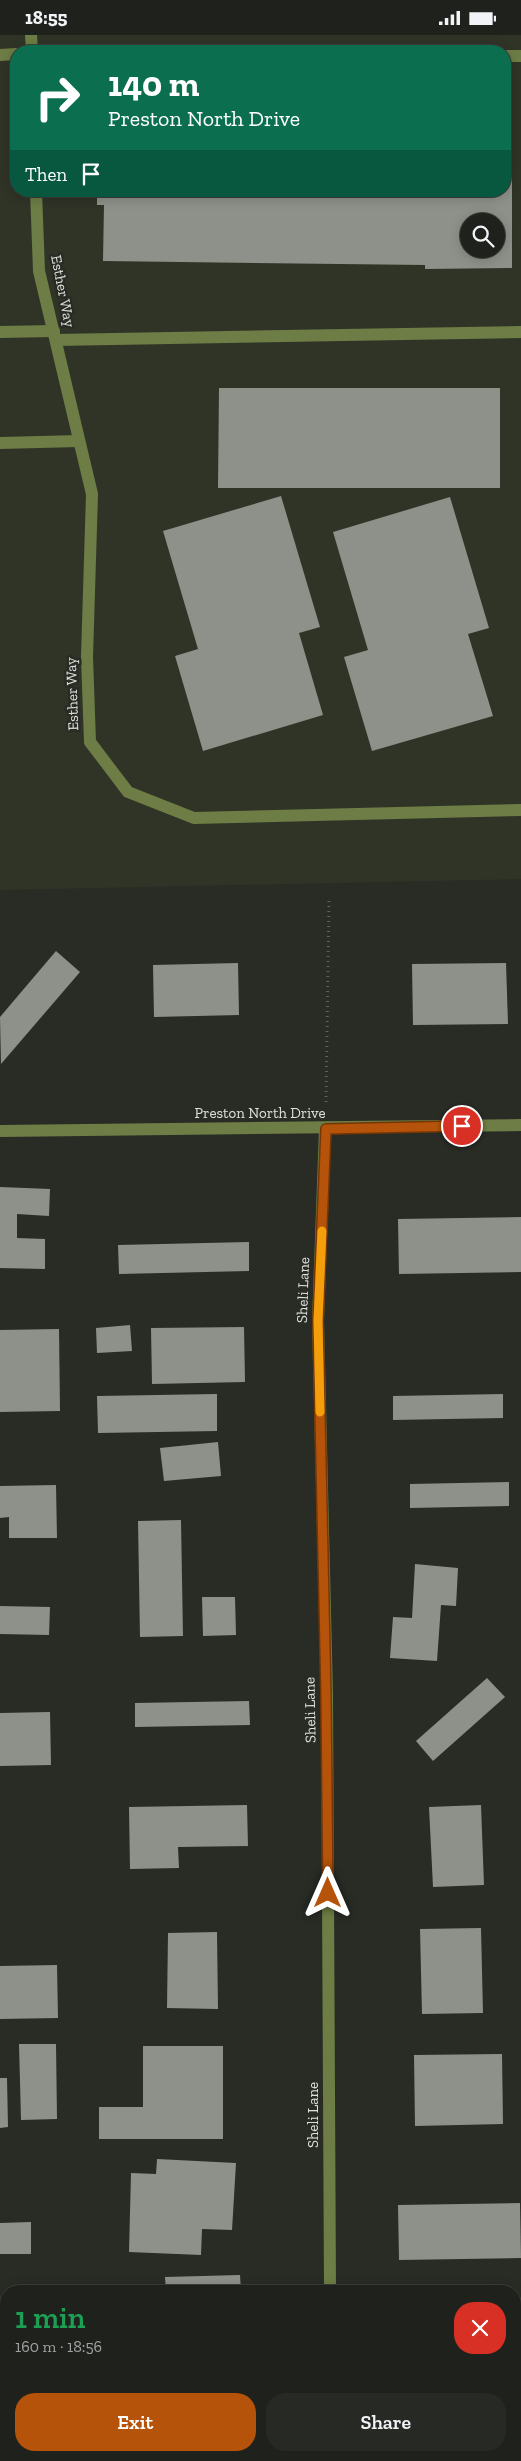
<!DOCTYPE html>
<html lang="en">
<head>
<meta charset="utf-8">
<style>
	body { margin:0; font-family:"Zilla Slab",serif; background:#272925; color:#f1f3f6; height:100vh; display:flex; flex-direction:column; font-size:19px; white-space:nowrap }
	* { box-sizing:border-box; margin:0 }
	p { font-size:16px; color:#a1a3a3 }
	.icon { flex:none; width:28px; height:28px; fill:none; stroke:currentColor; stroke-width:2; stroke-linecap:round; stroke-linejoin:round }
	.map { position:relative; flex:1; overflow:hidden }
	.drawer { position:absolute; left:0px; top:2250px; width:521px; height:176px; display:flex; flex-direction:column; background:#1f211c; border-radius:20px 20px 0 0; box-shadow:0 2px 12px #0003,0 0 0 1px #3c3e3b }
	.drawer>* { flex:none }
	.top-card { position:absolute; left:10px; top:10px; width:501px; height:152px; border-radius:20px; box-shadow:0 2px 12px #0003,0 0 0 1px #3c3e3b; background:#0b6e4f; color:#fff; overflow:hidden }
	.tools { position:absolute; left:460px; top:178px; display:grid; gap:10px }
	.tools a { display:grid; place-items:center; width:45px; height:45px; border-radius:50%; background:#1f211c; box-shadow:0 2px 12px #0003,0 0 0 1px #3c3e3b; font-size:25px }
	.pin { position:absolute; display:grid; place-items:center; width:42px; height:42px; color:#fff; margin:-21px; border:2px solid #fff; border-radius:50%; box-shadow:0 1px 5px #0007 }
	.me { position:absolute; width:55px; margin:-28px; rotate:0deg; stroke-linejoin:round; filter:drop-shadow(0 0 4px #0008) }
	.turn { display:flex; align-items:center; gap:18px; height:105px; padding:0 15px; font-size:22px }
	.turn .icon { width:65px; height:65px; stroke-width:2.5 }
	.turn b { display:block; font-size:35px; line-height:42px }
	.then { display:flex; align-items:center; height:48px; padding:0 15px; background:#0003; gap:10px; font-size:19px }
	.round { display:grid; place-items:center; flex:none; width:52px; height:52px; border-radius:20px; background:#272925 }
	.summary { display:flex; align-items:center; justify-content:space-between; height:85px; padding:0 15px }
	h1 { font-size:30px; font-weight:600; line-height:38px; color:#1e9e55 }
	.button { display:flex; gap:10px; margin-top:auto; padding:10px 15px }
	.button a { flex:1; height:58px; border-radius:20px; background:#b45309; color:#fff; font-size:20px; font-weight:600; line-height:58px; text-align:center }
	.button a+a { background:#272925; color:#f1f3f6 }
	.status { display:flex; justify-content:space-between; align-items:center; height:35px; padding:0 25px; background:#1f211c; direction:ltr }
	.status svg { height:14px; fill:currentColor }
	.map>svg:first-child { display:block }
</style>
</head>
<body>
<div class="status"><b>18:55</b><svg viewBox="0 0 49 12"><path d="M0 12V9h3v3zM5 12V6h3v6zM10 12V3h3v9zM15 12V0h3v12zM26 1h20v11H26zM47 4h2v5h-2z"/></svg></div>
<div class="map">
<svg width="521" height="2426" viewBox="0 0 521 2426">
	<rect width="100%" height="100%" fill="#292c25"/>
	<path fill="#303427" fill-rule="evenodd" d="M0,0H521V844L0,855ZM16,16H505V156H16ZM469,186H496V214H469Z"/>
	<g fill="#8e9189" fill-rule="evenodd">
		<path d="M505,101H512V233L425,234V230L103,226L104,170H97V156H505ZM469,186H496V214H469Z"/>
		<polygon points="219,353 500,353 500,453 218,453"/>
		<polygon points="281,461 320,592 299,598 323,680 203,716 175,621 198,614 163,496"/>
		<polygon points="450,462 489,593 468,599 493,681 372,716 344,622 368,615 333,497"/>
		<polygon points="56,916 80,937 1,1029 0,982"/>
		<polygon points="238,928 239,980 154,982 153,930"/>
		<polygon points="506,928 508,989 413,990 412,929"/>
		<polygon points="0,1152 50,1154 49,1181 17,1179 17,1203 45,1204 45,1234 0,1233"/>
		<polygon points="521,1182 521,1237 399,1239 398,1184"/>
		<polygon points="249,1207 249,1236 119,1239 118,1210"/>
		<polygon points="130,1290 132,1316 97,1318 96,1293"/>
		<polygon points="244,1292 245,1347 152,1349 151,1293"/>
		<polygon points="59,1294 60,1376 0,1377 0,1295"/>
		<polygon points="217,1359 217,1396 98,1398 97,1361"/>
		<polygon points="503,1359 503,1383 393,1385 393,1361"/>
		<polygon points="218,1407 221,1441 164,1446 160,1413"/>
		<polygon points="509,1447 509,1471 410,1473 410,1449"/>
		<polygon points="56,1450 57,1503 9,1503 9,1482 0,1483 0,1451"/>
		<polygon points="181,1485 183,1601 140,1602 138,1486"/>
		<polygon points="415,1529 458,1533 456,1571 441,1570 437,1626 390,1623 393,1582 412,1583"/>
		<polygon points="202,1562 235,1562 236,1600 203,1601"/>
		<polygon points="0,1571 50,1572 49,1600 0,1599"/>
		<polygon points="487,1643 505,1662 433,1726 416,1706"/>
		<polygon points="249,1666 250,1690 135,1692 135,1668"/>
		<polygon points="50,1677 51,1730 0,1731 0,1678"/>
		<polygon points="247,1770 248,1811 178,1812 179,1833 130,1834 129,1772"/>
		<polygon points="481,1770 484,1850 433,1852 429,1772"/>
		<polygon points="481,1893 483,1978 422,1979 420,1894"/>
		<polygon points="217,1897 218,1974 167,1973 168,1898"/>
		<polygon points="57,1930 58,1983 0,1984 0,1931"/>
		<polygon points="19,2009 56,2009 57,2084 21,2085"/>
		<polygon points="143,2011 223,2011 223,2104 99,2104 99,2072 143,2072"/>
		<polygon points="502,2019 503,2089 415,2091 414,2020"/>
		<polygon points="0,2043 7,2043 8,2092 0,2093"/>
		<polygon points="157,2124 236,2128 232,2195 202,2194 201,2220 129,2217 131,2138 156,2139"/>
		<polygon points="520,2168 521,2223 399,2225 398,2170"/>
		<polygon points="31,2187 31,2219 0,2219 0,2188"/>
		<polygon points="240,2240 241,2256 166,2256 165,2242"/>
		<polygon points="0,2263 6,2263 6,2313 0,2314"/>
		<polygon points="521,2293 521,2320 515,2320 515,2294"/>
		<polygon points="0,2382 6,2382 6,2420 28,2420 28,2426 0,2426"/>
	</g>
	<g fill="none" stroke-linecap="round" stroke-linejoin="round">
		<polyline stroke="#5f625c" stroke-width="3" stroke-dasharray="1 4" stroke-linecap="butt" points="326,1067 329,863"/>
		<g stroke="#6d7d45" stroke-width="12">
			<polyline points="31,0 32,16"/>
			<polyline points="0,20 16,19"/>
			<polyline points="505,21 521,21"/>
			<polyline points="36,156 39,236 92,459 87,622 90,707 128,757 194,783 521,775"/>
			<polyline points="0,297 54,296"/>
			<polyline points="56,305 521,297"/>
			<polyline points="0,408 79,406"/>
			<polyline points="325,1094 318,1286 327,1660 330,2256"/>
			<polyline points="0,1096 521,1090"/>
			<polyline points="331,2420 331,2426"/>
		</g>
	</g>
	<g fill="none" stroke-linecap="round" stroke-linejoin="round">
		<g stroke="#753606" stroke-width="12">
			<polyline id="route" points="328,1858 326,1660 318,1286 326,1094 462,1091"/>
		</g>
		<use href="#route" stroke="#b45309" stroke-width="9"/>
		<polyline stroke="#f59e0b" stroke-width="9" points="320,1377 318,1286 322,1196"/>
	</g>
	<g text-anchor="middle" dominant-baseline="central" stroke-width="5" stroke-linejoin="round" paint-order="stroke">
		<g font-size="15" fill="#dee0db" stroke="#292c25">
			<text transform="translate(63 256) rotate(79)">Esther Way</text>
			<text transform="translate(72 659) rotate(-92)">Esther Way</text>
			<text x="260" y="1078">Preston North Drive</text>
			<text transform="translate(303 1255) rotate(-88)">Sheli Lane</text>
			<text transform="translate(310 1675) rotate(-91)">Sheli Lane</text>
			<text transform="translate(313 2080) rotate(-90)">Sheli Lane</text>
		</g>
	</g>
</svg>
<div class="tools">
<a><svg class="icon" aria-label="search" viewBox="0 0 24 24"><circle cx="10" cy="10" r="6"/><path d="M15 15l6 6"/></svg></a>
</div>
<div class="pin" style="left:462px;top:1091px;background:#d93025"><svg class="icon" aria-label="arrive" viewBox="0 0 24 24"><path d="M6 21V4h12l-3 4 3 4H6"/></svg></div>
<svg class="me" style="left:328px;top:1858px" viewBox="-20 -20 40 40"><path d="M0-17L14 15 0 8-14 15z" fill="#b45309" stroke="#fff" stroke-width="4"/></svg>
<div class="top-card">
<div class="turn"><svg class="icon" aria-label="right" viewBox="0 0 24 24"><path d="M7 20v-9h11M14 6l5 5-5 5"/></svg><div><b>140 m</b>Preston North Drive</div></div>
<div class="then">Then<svg class="icon" aria-label="arrive" viewBox="0 0 24 24"><path d="M6 21V4h12l-3 4 3 4H6"/></svg></div>
</div>
<section class="drawer">
<div class="summary"><div><h1>1 min</h1><p>160 m · 18:56</p></div><a class="round" style="background:#d93025;color:#fff"><svg class="icon" aria-label="close" viewBox="0 0 24 24"><path d="M6 6l12 12M18 6L6 18"/></svg></a></div>
<div class="button"><a>Exit</a><a>Share</a></div>
</section>
</div>
</body>
</html>
